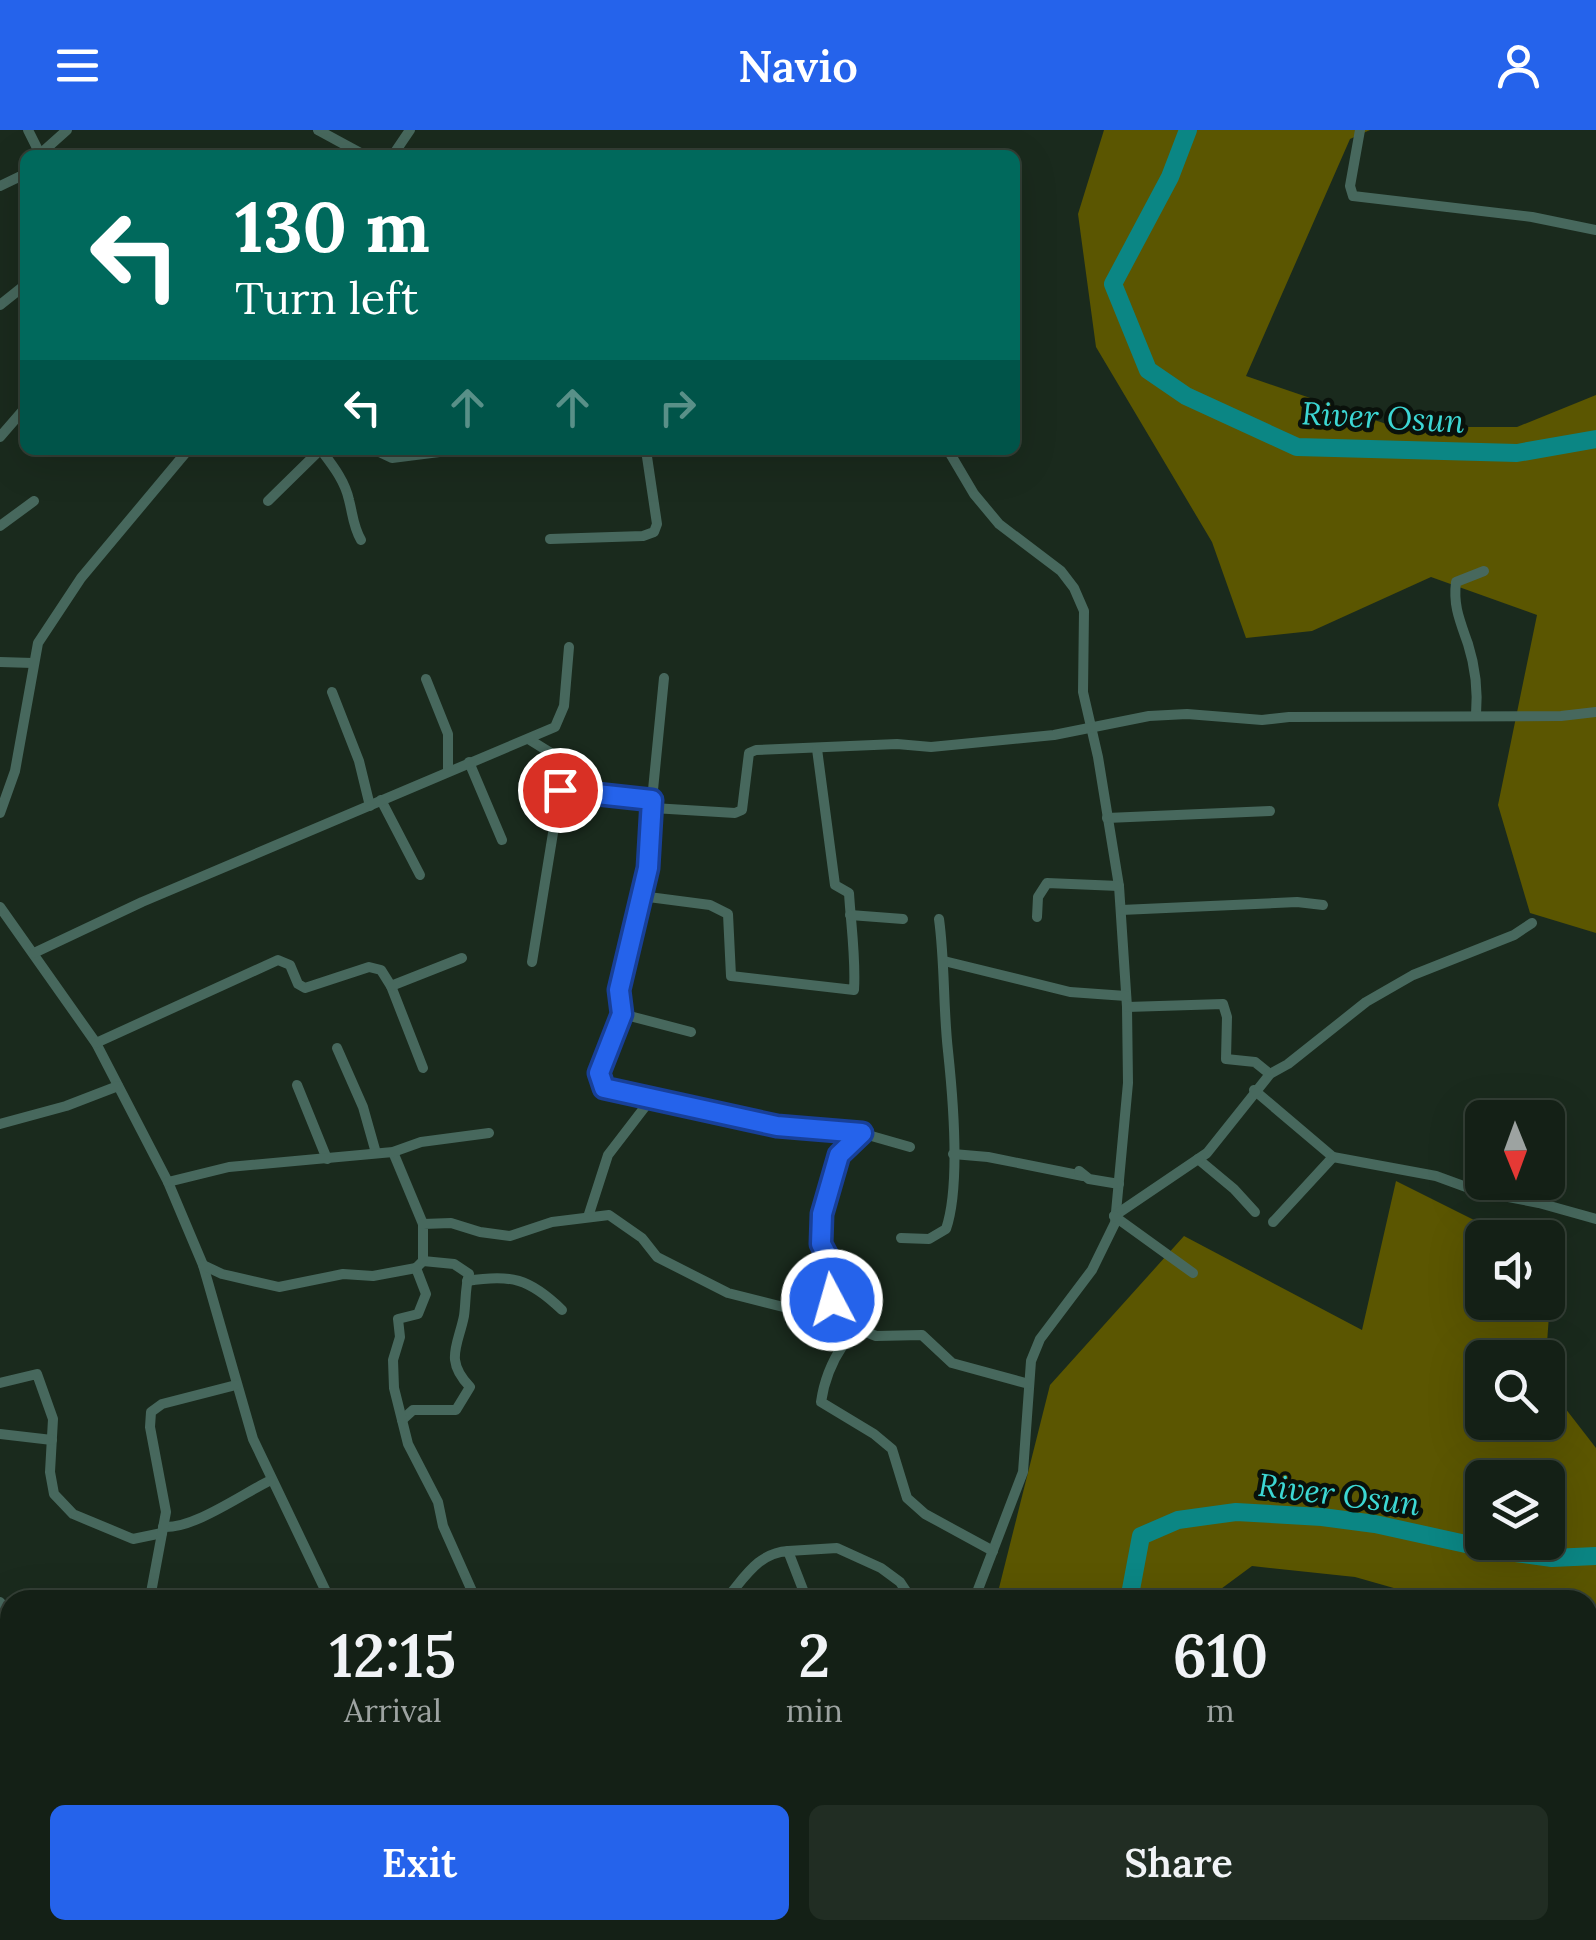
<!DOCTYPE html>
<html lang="en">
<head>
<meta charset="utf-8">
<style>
	body { margin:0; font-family:Lora,serif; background:#212d23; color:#f1f3f6; height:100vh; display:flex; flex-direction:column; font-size:38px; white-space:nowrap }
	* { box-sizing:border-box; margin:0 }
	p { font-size:32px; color:#9da3a1 }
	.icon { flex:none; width:55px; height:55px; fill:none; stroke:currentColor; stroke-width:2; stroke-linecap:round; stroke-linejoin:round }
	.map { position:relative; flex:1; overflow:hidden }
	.drawer { position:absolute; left:0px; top:1460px; width:1598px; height:350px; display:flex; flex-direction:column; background:#142016; border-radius:30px 30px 0 0; box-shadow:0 10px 40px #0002,0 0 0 2px #333e35 }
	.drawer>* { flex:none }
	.banner { position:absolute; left:20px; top:20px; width:1000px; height:305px; border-radius:15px; box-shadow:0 10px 40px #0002,0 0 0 2px #333e35; background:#00695c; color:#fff; overflow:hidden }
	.needle { width:65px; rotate:179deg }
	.fabs { position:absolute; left:1465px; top:970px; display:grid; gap:20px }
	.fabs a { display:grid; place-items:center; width:100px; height:100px; border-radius:15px; background:#142016; box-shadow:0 10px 40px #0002,0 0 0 2px #333e35; font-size:50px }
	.pin { position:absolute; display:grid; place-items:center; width:85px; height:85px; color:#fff; margin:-42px; border:5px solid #fff; border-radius:50%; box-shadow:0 2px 10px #0007 }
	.me { position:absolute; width:110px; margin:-55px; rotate:354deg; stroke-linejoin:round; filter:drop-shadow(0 0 8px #0008) }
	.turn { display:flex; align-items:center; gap:35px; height:210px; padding:0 50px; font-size:45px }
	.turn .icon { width:130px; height:130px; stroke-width:2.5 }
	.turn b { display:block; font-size:70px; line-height:85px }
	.lanes { display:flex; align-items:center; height:95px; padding:0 50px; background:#0003; justify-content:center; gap:50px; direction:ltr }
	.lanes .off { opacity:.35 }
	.eta { display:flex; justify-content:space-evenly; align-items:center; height:170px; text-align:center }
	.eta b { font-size:60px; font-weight:600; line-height:70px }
	.action { display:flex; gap:20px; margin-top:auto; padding:20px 50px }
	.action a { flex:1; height:115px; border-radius:15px; background:#2563eb; color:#fff; font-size:40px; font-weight:600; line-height:115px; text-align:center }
	.action a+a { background:#212d23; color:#f1f3f6 }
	header { display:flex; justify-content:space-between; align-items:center; height:130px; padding:0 50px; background:#2563eb; color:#fff; font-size:45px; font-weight:600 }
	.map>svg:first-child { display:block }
</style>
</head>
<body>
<header><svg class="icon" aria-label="menu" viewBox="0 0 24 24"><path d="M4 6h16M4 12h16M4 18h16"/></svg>Navio<svg class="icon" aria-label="person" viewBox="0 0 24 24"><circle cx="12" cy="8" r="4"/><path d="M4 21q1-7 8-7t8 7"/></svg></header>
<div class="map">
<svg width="1596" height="1810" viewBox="0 0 1596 1810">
	<rect width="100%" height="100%" fill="#1a2a1d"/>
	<g fill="#5b5601" fill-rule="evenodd">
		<polygon points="1104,0 1370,0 1350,9 1246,246 1395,297 1517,297 1596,265 1596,803 1530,783 1498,675 1537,485 1431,447 1312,501 1246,508 1212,412 1096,217 1078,84"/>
		<path d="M1396,1051L1508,1107L1482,1108V1172H1548V1127L1553,1130L1546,1227L1482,1228V1292H1548V1256L1596,1318V1513L1588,1514V1470H1436L1355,1447L1252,1436L1206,1470H996L1050,1255L1184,1106L1362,1200ZM1482,1348H1548V1412H1482Z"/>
		<polygon points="875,1800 1112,1800 1096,1810 870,1810"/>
	</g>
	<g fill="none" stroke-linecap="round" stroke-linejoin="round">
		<g stroke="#0b8684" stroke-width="18">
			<polyline points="1188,0 1170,47 1113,154 1148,240 1186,266 1297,317 1517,323 1596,309"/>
			<polyline points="1129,1470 1141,1406 1178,1390 1236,1382 1322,1387 1375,1394 1493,1420 1552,1428 1596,1426"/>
			<polyline points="1098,1800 1101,1810"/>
		</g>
		<g stroke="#47685d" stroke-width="10">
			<polyline points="28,0 40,24"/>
			<polyline points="318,0 364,25"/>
			<polyline points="1360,0 1350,56 1353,66 1532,87 1596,100"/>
			<polyline points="39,25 67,0"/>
			<polyline points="393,25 410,0"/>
			<polyline points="0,56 25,44"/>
			<polyline points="0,175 25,155"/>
			<polyline points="0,307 25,278"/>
			<path d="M321,320C333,336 345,351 349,370C353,385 353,396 361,410"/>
			<polyline points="375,320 392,328 455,320"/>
			<polyline points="948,320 974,364 999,394 1061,441 1074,458 1084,481 1083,562 1098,627 1119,756 1127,877 1128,953 1115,1093 1092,1140 1040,1209 1031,1231 1023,1342 974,1470"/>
			<polyline points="268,371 320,320"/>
			<polyline points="0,396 34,371"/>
			<polyline points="550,409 643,406 654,402 657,394 646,320"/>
			<polyline points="0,532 33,533"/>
			<polyline points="426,549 448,604 448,641"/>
			<polyline points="332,562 359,631 370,676"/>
			<path d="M1476,585C1478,561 1475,536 1468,514C1460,491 1453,476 1456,452L1484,441"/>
			<polyline points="530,610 551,623 560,660 532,832"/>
			<polyline points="469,632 502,710"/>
			<polyline points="560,660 652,670 653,678 735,683 742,680 749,623 756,620 897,614 931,617 1054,605 1149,586 1187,584 1262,590 1289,587 1561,586 1596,582"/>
			<polyline points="381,670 420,745"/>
			<polyline points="652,670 664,548"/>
			<polyline points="653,678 648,738 619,860 622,884 691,902"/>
			<polyline points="0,683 15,641 38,513 81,448 188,320"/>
			<polyline points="1107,688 1270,681"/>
			<path d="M641,766L710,775L728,784L731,846L854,860C856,828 851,796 849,763L835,755L817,619"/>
			<polyline points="0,777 96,913 168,1052 203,1135 253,1309 330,1470"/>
			<polyline points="1121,780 1297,772 1323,775"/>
			<polyline points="850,785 903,789"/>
			<polyline points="1037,787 1038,767 1047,753 1119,756"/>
			<polyline points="34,823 142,772 555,597 564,576 569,517"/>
			<polyline points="944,831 1070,862 1126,866"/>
			<polyline points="391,856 423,938"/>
			<polyline points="1127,877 1223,874 1227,887 1226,929 1255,932 1270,944"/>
			<polyline points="622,884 599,943 604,959 777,996 861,1003 910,1017"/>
			<polyline points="96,913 278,830 290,835 298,854 305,858 369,837 381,840 391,856 462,828"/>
			<polyline points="337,918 363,977 376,1023"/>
			<polyline points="297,955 327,1029"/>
			<polyline points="1254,960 1333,1027 1273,1092"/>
			<polyline points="0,994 66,976 118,956"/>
			<polyline points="393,1022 423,1094"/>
			<polyline points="953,1024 988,1027 1083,1046"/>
			<polyline points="1333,1027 1436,1046 1477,1061 1539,1073 1596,1089"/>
			<polyline points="1198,1029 1234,1059 1255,1082"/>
			<polyline points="1079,1041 1089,1049 1119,1054"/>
			<polyline points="168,1052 229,1037 393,1022 421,1012 489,1003"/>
			<polyline points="1114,1086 1207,1023 1270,944 1288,934 1366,872 1413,845 1514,805 1532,793"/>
			<polyline points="1114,1086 1193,1143"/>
			<polyline points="588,1087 608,1025 651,969"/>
			<path d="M901,1108L929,1109L946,1099C961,1055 953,968 948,921C943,877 945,833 939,789"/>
			<polyline points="203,1135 222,1144 279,1157 343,1144 373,1146 416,1138"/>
			<path d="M467,1151C511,1144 529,1148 562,1180"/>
			<path d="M832,1170L840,1171L857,1185C856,1199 850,1204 843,1215C831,1233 824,1251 821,1272L874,1304L892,1319L907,1368L925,1384L993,1421"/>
			<polyline points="814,1185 832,1170 837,1146 821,1114 822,1083 829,1055 839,1025 861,1003"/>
			<polyline points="0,1253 37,1244 53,1289 50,1342 54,1364 73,1384 133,1409 162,1403"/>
			<path d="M402,1290L413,1280H456L470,1257C444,1230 458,1216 464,1186C466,1172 465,1158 469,1144L454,1134L423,1131"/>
			<polyline points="0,1304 52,1310"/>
			<path d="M163,1397C194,1399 242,1364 271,1350"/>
			<polyline points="788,1421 837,1418 881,1438 900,1452 912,1470"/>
			<polyline points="150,1468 166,1382 150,1297 151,1282 162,1274 236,1255"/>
			<polyline points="476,1470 443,1396 438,1372 408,1314 394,1258 393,1230 400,1207 398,1189 418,1184 426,1164 416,1138 423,1131 423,1094 451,1093 480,1102 510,1106 552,1092 609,1085 642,1108 657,1127 728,1163 839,1191 876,1206 922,1205 952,1233 1029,1254"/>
			<path d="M725,1470C744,1449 757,1423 788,1421L807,1470"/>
			<polyline points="0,1472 10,1483"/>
			<polyline points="0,1507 10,1502"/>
			<polyline points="0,1648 10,1656"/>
			<polyline points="417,1800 419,1810"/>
			<polyline points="1521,1800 1526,1800 1526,1810"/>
			<polyline points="1234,1802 1427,1800"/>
			<polyline points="818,1810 820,1800"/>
		</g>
	</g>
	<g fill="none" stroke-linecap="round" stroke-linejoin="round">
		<g stroke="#184099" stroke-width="25">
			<polyline id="route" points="560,660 652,670 648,738 619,860 622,884 599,943 604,958 777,996 862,1003 839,1025 822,1084 821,1114 838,1146 832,1170"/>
		</g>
		<use href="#route" stroke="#2563eb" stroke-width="18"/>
	</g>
	<g text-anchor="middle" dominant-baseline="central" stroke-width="9" stroke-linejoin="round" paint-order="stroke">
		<g font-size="32" font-style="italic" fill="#3cd7d4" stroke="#0a110b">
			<text transform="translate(1383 287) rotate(3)">River Osun</text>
			<text transform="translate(1339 1364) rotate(7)">River Osun</text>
		</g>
	</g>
</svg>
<div class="fabs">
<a><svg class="needle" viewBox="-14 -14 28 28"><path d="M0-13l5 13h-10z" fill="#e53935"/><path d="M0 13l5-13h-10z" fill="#9da3a1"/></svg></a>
<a><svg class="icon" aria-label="sound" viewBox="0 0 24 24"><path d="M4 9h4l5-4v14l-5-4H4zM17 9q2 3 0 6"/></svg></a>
<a><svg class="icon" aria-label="search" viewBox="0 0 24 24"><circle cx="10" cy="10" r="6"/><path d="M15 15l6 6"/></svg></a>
<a><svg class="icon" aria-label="layers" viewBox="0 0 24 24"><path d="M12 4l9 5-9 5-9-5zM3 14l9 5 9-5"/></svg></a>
</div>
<div class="pin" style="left:560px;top:660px;background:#d93025"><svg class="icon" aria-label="arrive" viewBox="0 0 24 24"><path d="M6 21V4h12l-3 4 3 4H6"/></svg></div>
<svg class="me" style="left:832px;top:1170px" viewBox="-20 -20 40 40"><circle r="17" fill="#2563eb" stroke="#fff" stroke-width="3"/><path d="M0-11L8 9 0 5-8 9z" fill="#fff"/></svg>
<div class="banner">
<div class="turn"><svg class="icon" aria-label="left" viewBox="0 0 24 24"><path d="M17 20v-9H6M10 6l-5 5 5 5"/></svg><div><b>130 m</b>Turn left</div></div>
<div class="lanes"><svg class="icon" aria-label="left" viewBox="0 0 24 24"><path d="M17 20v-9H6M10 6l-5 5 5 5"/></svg><svg class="icon off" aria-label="ahead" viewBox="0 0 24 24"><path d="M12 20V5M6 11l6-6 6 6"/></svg><svg class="icon off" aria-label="ahead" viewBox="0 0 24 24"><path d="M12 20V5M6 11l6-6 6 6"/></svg><svg class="icon off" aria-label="right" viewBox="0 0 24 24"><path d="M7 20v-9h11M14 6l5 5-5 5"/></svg></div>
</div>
<section class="drawer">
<div class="eta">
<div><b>12:15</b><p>Arrival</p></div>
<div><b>2</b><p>min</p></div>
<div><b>610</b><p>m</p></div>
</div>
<div class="action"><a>Exit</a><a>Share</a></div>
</section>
</div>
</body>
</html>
